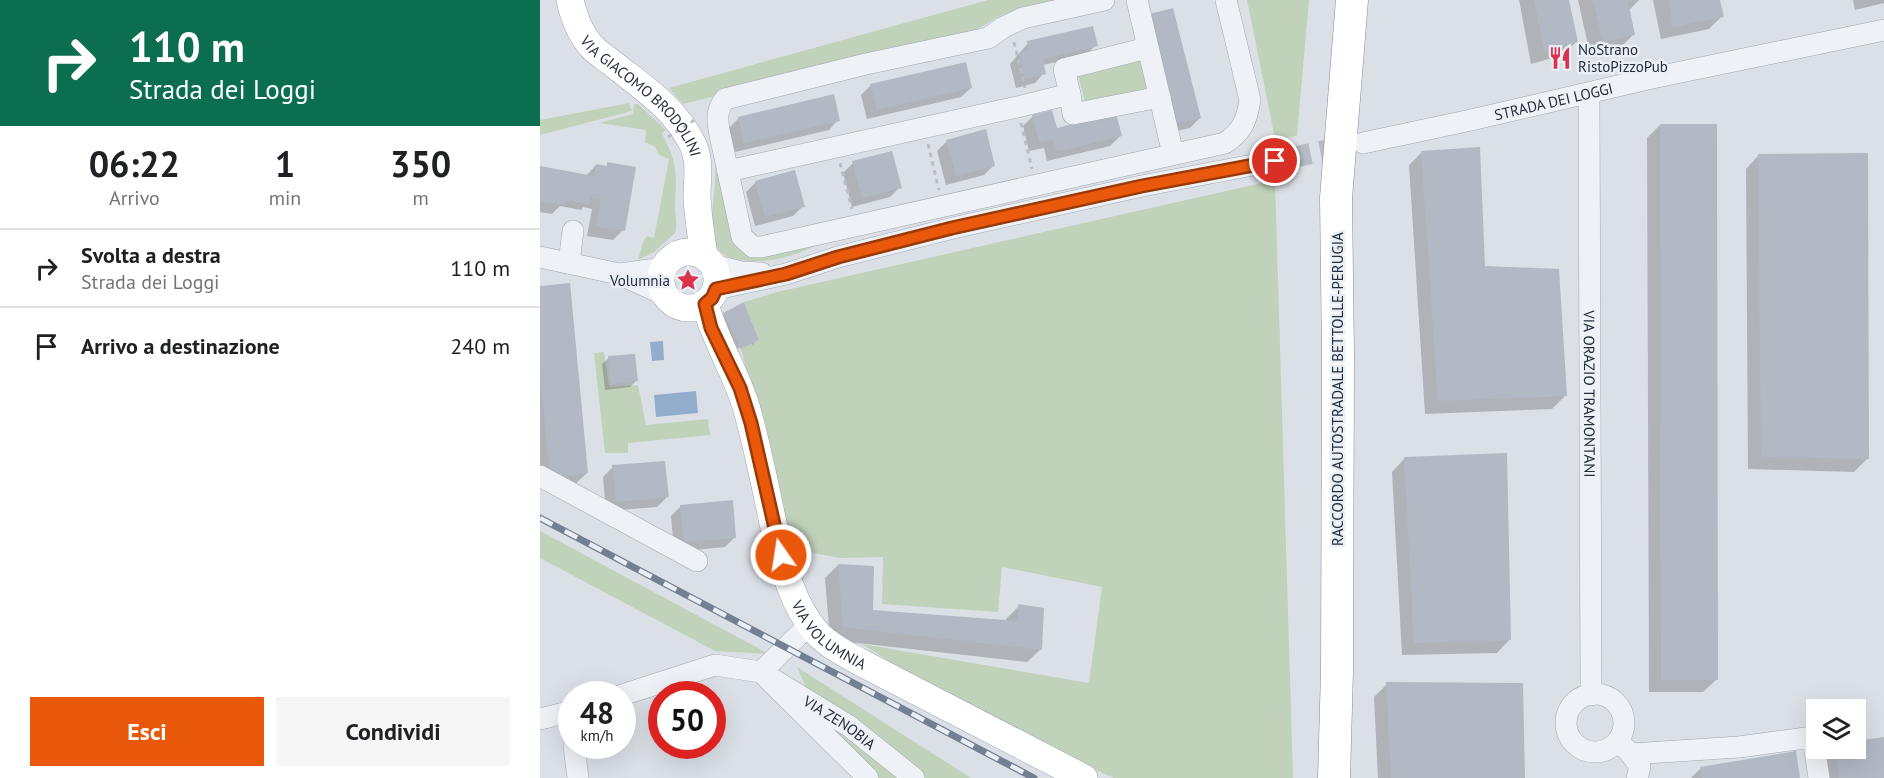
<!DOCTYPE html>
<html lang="it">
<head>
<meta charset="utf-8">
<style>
	body { margin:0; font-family:"PT Sans",sans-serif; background:#f6f6f6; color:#202124; height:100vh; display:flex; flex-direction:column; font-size:22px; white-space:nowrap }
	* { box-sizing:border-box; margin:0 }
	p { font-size:20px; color:#757577 }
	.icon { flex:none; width:33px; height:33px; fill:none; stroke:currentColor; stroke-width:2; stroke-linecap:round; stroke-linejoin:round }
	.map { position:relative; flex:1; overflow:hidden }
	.drawer { display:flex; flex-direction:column; background:#fff; width:540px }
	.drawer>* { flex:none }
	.guide { background:#0b6e4f; color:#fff; overflow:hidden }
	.tools { position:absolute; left:1266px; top:699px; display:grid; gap:12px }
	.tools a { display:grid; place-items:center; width:60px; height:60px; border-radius:0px; background:#fff; box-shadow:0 6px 24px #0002; font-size:30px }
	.speed { position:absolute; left:18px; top:681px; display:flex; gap:12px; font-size:30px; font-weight:700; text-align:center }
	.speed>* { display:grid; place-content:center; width:78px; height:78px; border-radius:50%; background:#fff; box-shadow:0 6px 24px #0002; line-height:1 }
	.speed small { font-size:15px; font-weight:400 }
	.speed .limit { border:9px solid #d22; background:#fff; color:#111 }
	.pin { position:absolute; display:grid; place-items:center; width:51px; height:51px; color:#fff; margin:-26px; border:3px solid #fff; border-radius:50%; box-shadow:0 2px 6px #0007 }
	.me { position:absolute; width:66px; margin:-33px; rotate:347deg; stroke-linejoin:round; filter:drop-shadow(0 0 4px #0008) }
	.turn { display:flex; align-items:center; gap:21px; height:126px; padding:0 30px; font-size:27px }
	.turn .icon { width:78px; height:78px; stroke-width:2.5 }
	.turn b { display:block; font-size:42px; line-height:51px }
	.eta { display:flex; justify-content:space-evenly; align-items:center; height:102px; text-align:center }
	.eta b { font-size:36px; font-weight:800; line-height:42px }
	.button { display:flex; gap:12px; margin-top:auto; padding:12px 30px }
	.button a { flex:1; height:69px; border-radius:0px; background:#ea580c; color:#fff; font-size:24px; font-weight:800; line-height:69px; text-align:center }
	.button a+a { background:#f6f6f6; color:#202124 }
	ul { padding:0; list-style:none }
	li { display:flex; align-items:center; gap:18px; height:78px; padding:0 30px; border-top:2px solid #e0e0e0 }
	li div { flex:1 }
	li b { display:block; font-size:22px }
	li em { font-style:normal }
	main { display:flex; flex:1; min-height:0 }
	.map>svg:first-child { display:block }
</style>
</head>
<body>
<main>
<section class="drawer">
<div class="guide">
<div class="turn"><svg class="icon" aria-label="right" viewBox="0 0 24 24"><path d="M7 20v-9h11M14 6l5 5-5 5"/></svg><div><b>110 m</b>Strada dei Loggi</div></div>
</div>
<div class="eta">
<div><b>06:22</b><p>Arrivo</p></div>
<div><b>1</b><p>min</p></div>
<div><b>350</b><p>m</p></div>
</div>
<ul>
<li><svg class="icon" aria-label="right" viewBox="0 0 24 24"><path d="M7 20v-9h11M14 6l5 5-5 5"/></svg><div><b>Svolta a destra</b><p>Strada dei Loggi</p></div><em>110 m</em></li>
<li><svg class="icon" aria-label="arrive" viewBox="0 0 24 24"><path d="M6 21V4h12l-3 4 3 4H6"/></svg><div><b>Arrivo a destinazione</b></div><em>240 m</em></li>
</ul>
<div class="button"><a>Esci</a><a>Condividi</a></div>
</section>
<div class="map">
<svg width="1344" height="778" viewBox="0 0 1344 778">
	<rect width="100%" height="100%" fill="#dbe0e7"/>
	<g fill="#c1d2bb">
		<polygon points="448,0 530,0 462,15 427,35 143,104 129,88"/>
		<polygon points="707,0 769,0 757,136 735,139"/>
		<polygon points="600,58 608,94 546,106 537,71"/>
		<polygon points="89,103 92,111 0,135 0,120"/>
		<path d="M94,104H98L126,130L122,134C139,165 136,175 135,209C135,217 138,225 135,233L114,252L98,260L103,242L107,236L114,238L129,159L119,155L115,147L105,142L106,130L59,123L93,114Z"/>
		<path d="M174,139L198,244H278C258,255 235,262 212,261C199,261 182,258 176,245C168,228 175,194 175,176C176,163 175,151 174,139Z"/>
		<polygon points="735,180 753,778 574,778 497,744 361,669 322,644 549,683 562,587 462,567 458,612 342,604 343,557 300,558 252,549 201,349 219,340 204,302 237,292"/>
		<polygon points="64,352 69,387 98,385 106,425 168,419 170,435 88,443 88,453 65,453 54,353"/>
		<polygon points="0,531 229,654 175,651 0,558"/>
		<polygon points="257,667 431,778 325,778 282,724"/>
	</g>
	<g fill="#92aecc">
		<polygon points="123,341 124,360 112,361 110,342"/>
		<polygon points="156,391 158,413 116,417 114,395"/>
	</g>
	<g fill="#0003">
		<polygon points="979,0 1027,0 1036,42 1023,55 991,64"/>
		<polygon points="1038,0 1099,0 1088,11 1093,35 1080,48 1050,54"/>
		<polygon points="1113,0 1179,0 1182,16 1169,29 1121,39"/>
		<polygon points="1313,0 1344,0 1344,3 1315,10"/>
		<polygon points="599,25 660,118 650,128 627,133"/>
		<polygon points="488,43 556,45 546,55 503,65 504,73 495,83 476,88 470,64"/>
		<polygon points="331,85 431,88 421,97 327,119 321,95"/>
		<polygon points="493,116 516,130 580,136 570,146 507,161 504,148 489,151 483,126"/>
		<polygon points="199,118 298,120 289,130 195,152 189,128"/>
		<polygon points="1120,125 1177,679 1163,692 1109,692 1107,138"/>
		<polygon points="407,141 454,165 444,175 406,185 397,151"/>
		<polygon points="882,152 944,267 1025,396 1012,409 885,414 869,165"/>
		<polygon points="1219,155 1327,459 1314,472 1208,469 1206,169"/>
		<polygon points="313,163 360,187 350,197 312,207 303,173"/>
		<polygon points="68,164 83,230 73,240 47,236 52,209 43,207 41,210 20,206 12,214 0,212 0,168 46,176 56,165 65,167"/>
		<polygon points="216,182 263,206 253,216 215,226 206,192"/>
		<polygon points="0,287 47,473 33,486 0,489"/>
		<polygon points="184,314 217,340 212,345 212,342 193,351 195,353 212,345 194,354 178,321"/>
		<polygon points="69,358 96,381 90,387 65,390 62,364"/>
		<polygon points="865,458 970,639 957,653 862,655 852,472"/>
		<polygon points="73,467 127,497 117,507 66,511 63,477"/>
		<polygon points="141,506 195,537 185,547 134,552 131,516"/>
		<polygon points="298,565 332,612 466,622 466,619 479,606 501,649 487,662 290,640 285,578"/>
		<polygon points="847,684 983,778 838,778 834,697"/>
		<polygon points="1344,738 1344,778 1284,778 1281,759 1292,748 1316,748 1316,743"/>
		<polygon points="1161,768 1259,778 1151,778"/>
	</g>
	<g fill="#b2b9c5">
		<polygon points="994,0 1029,0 1038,42 1004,52"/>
		<polygon points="1053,0 1094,0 1088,2 1095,35 1063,42"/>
		<polygon points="1128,0 1180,0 1184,17 1133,27"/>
		<polygon points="633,8 661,118 636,124 609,14"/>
		<polygon points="553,26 558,46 503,59 506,74 485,79 479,53 489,50 487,41"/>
		<polygon points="426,62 432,88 337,110 330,84"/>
		<polygon points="294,94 300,121 204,143 198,117"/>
		<polygon points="512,110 517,128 576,113 582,136 517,152 513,139 499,142 492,115"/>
		<polygon points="1120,124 1177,124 1178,680 1121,680"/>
		<polygon points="446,129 455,166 416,176 406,140"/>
		<polygon points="940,147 945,266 1019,269 1027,396 898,401 881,151"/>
		<polygon points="352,151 362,188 322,198 312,161"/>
		<polygon points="1328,153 1329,459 1221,457 1218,154"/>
		<polygon points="67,162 96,167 85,231 56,226 61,199 50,197 49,204 25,200 24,205 0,201 0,166 54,176 56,164 67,166"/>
		<polygon points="255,170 265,207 225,217 215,181"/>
		<polygon points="30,283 48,473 10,477 0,372 0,286"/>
		<polygon points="204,302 219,340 201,349 183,313"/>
		<polygon points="95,354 98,381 71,384 68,356"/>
		<polygon points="967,453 971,640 874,643 864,457"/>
		<polygon points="125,461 129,497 76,502 72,465"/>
		<polygon points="193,500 196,538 144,542 140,505"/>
		<polygon points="298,564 334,566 333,610 478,621 478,604 504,608 502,650 303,627"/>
		<polygon points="846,682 983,683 985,778 851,778"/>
		<polygon points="1344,737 1344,778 1299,778 1294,748 1316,748 1316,741"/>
		<polygon points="1256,751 1260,778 1162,778 1160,767"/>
	</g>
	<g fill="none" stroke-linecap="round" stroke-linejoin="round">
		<polyline stroke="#b6bcc5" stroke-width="21" stroke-dasharray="21 10" stroke-linecap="butt" points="750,158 811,145"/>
		<g stroke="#a0a7b1" stroke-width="22">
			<g id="minor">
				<path d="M564,0L483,18L464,27L448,38L326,64L185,99C177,109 177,118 179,130L202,237L213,247H221L685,143C702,132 707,120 710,100L686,0"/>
				<polyline points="597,0 633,154"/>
				<polyline points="530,94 524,69 607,48"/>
				<path id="s1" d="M1049,94L1051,695"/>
				<path id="s2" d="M823,143L931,120L1112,78L1344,30"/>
				<polyline points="188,171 477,107 530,94 533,114 620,97"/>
				<polyline points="0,257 79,274 125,295"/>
				<polyline points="29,263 33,231"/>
				<polyline points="173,265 201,272 222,273"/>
				<polyline points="80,274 123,268"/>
				<polyline points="176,289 246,274 298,257 413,228 602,186 750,158"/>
				<polyline points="0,476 157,561"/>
				<path id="s3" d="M270,624L221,672L309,726L374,778"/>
				<circle cx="1055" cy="723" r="29"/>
				<polyline points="82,695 175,665 221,672 328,778"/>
				<polyline points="0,719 32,711"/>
				<polyline points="34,746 38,778"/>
				<polyline points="1083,746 1091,754 1100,767 1097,778"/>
				<polyline points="1091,754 1199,747 1273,737 1279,778"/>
			</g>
		</g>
		<g stroke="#99a4b4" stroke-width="28">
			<g id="major">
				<path id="s4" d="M30,0C34,18 40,35 54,49C59,54 66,58 72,63C103,88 133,106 152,143C161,160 157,178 157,197C158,216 161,236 164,256"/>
				<circle cx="149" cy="280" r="28"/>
				<path id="s5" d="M165,304C175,340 195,371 206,406C217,445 225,484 233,523C242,561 250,602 277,633C288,645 304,653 318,661L544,778"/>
			</g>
		</g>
		<g stroke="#818d9f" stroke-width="33">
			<polyline id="highway" points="794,778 797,671 798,355 796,198 812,0"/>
		</g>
		<g stroke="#b9bec6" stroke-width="3" stroke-dasharray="4.5 4.5" stroke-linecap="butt">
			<polyline points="474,42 485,88"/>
			<polyline points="481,123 492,169"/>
			<polyline points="388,144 399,190"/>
			<polyline points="300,163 312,209"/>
		</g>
		<use href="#minor" stroke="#eef1f5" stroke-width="21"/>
		<use href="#major" stroke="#fff" stroke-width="27"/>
		<use href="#highway" stroke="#fff" stroke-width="32"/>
		<g stroke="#737f92" stroke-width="7">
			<polyline id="rail" points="0,518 494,778"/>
		</g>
		<use href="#rail" stroke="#eaeff5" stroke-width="4.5" stroke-dasharray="14" stroke-linecap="butt"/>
		<polyline stroke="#b9bec6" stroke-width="3" stroke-dasharray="4.5 4.5" stroke-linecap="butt" points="128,137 156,119"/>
	</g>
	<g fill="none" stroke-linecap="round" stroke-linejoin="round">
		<g stroke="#983908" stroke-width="15">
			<polyline id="route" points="241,555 211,423 200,388 171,328 165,304 172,298 176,289 246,274 298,257 412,228 602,186 735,161"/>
		</g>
		<use href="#route" stroke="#ea580c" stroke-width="10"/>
	</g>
	<defs>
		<g id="restaurant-bare" transform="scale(1.8)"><path d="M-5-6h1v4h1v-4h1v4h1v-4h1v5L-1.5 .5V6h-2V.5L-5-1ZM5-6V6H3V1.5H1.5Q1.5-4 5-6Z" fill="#db314c" stroke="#eaeff5" stroke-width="2.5" paint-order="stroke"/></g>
		<g id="sight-bare" transform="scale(1.8)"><path d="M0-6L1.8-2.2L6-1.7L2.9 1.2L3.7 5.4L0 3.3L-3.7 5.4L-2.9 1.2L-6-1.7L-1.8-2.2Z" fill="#db314c" stroke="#eaeff5" stroke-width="2.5" paint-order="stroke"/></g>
	</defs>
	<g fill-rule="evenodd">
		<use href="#restaurant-bare" x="1020" y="58"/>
		<use href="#sight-bare" x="148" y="280"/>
	</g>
	<g text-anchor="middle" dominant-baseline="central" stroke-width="5" stroke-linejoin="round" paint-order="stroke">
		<g font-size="15" fill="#242e3f" stroke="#eaeff5" text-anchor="start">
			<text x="1038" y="49">NoStrano<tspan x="1038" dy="17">RistoPizzoPub</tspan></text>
			<text x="130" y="280" text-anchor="end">Volumnia</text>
		</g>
		<g font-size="15" fill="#242e3f" stroke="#eaeff5">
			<text stroke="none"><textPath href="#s4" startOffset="123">VIA GIACOMO BRODOLINI</textPath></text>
			<text stroke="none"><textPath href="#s2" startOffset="195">STRADA DEI LOGGI</textPath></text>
			<text transform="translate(797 389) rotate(-90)">RACCORDO AUTOSTRADALE BETTOLLE-PERUGIA</text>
			<text stroke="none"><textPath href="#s1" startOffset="300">VIA ORAZIO TRAMONTANI</textPath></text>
			<text stroke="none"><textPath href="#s5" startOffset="360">VIA VOLUMNIA</textPath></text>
			<text stroke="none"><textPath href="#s3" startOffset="162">VIA ZENOBIA</textPath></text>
		</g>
	</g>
</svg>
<div class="tools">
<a><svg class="icon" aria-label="layers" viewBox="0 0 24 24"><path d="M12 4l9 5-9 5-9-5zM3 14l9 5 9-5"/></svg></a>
</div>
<div class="speed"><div>48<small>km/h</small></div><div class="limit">50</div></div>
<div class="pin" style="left:735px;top:161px;background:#d93025"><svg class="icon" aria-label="arrive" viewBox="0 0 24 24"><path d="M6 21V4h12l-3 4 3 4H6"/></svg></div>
<svg class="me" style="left:241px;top:555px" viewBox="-20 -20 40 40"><circle r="17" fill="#ea580c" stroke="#fff" stroke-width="3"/><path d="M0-11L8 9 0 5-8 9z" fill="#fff"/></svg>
</div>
</main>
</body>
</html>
